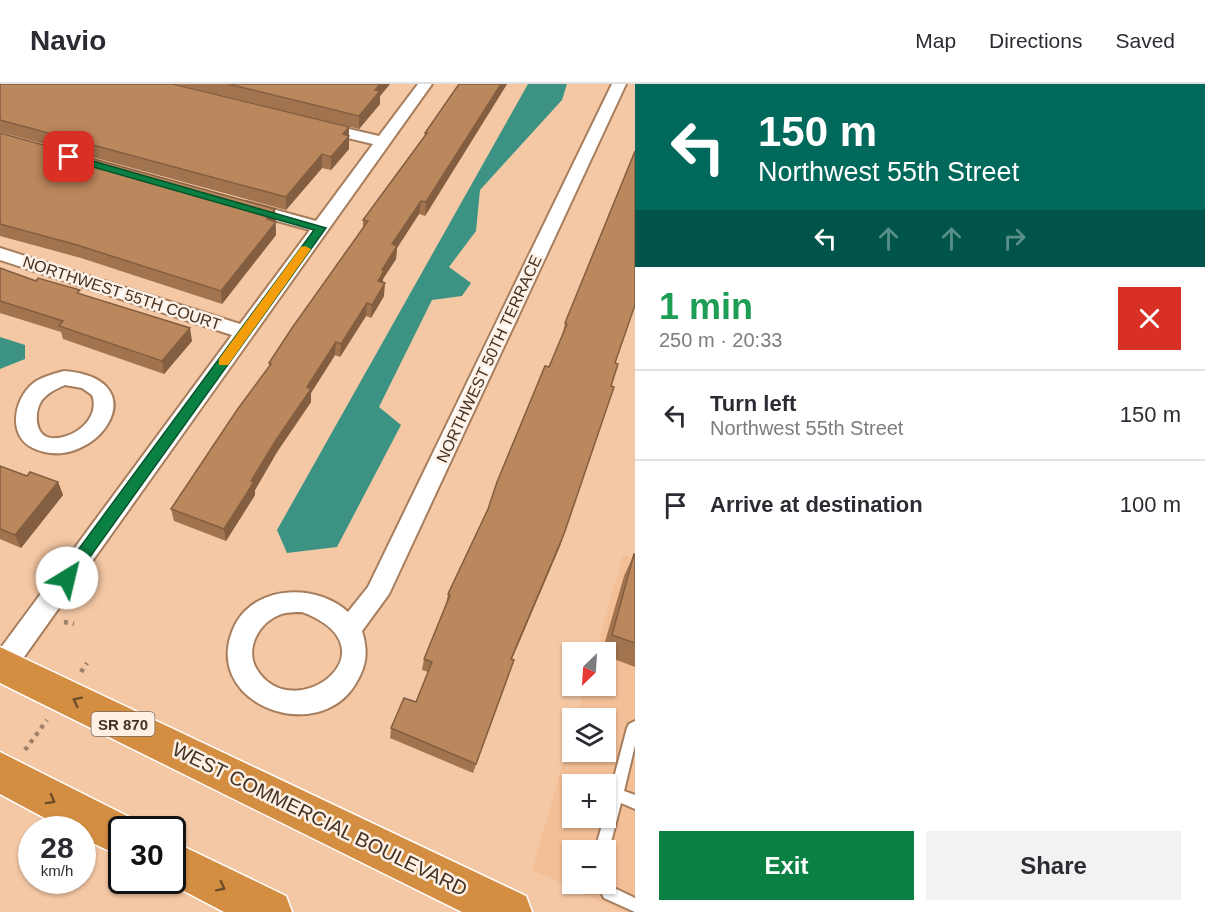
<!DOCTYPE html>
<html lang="en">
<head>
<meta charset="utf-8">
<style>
	body { margin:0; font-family:Helvetica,sans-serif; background:#f2f2f3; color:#2b2b33; height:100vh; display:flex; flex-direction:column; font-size:22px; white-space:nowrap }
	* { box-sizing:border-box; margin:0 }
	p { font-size:20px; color:#7c7c81 }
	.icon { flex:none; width:33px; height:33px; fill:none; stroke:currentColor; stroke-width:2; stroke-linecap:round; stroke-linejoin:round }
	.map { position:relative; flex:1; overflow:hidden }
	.sheet { display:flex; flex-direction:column; background:#fff; width:570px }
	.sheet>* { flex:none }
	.top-card { background:#00695c; color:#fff; overflow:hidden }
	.needle { width:39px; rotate:205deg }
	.fabs { position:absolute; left:562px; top:558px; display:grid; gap:12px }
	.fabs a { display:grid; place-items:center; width:54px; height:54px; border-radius:0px; background:#fff; box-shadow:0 2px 4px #0004; font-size:30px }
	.speed { position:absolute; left:18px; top:732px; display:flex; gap:12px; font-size:30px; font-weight:700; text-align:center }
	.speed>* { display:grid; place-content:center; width:78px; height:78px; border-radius:50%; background:#fff; box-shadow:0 2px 4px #0004; line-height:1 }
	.speed small { font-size:15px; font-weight:400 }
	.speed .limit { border:3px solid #111; border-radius:9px; background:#fff; color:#111 }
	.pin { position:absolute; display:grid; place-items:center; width:51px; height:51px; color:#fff; margin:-26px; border-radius:12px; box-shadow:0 3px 9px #0006 }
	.me { position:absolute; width:66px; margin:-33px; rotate:36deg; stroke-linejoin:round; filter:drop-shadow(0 0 4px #0008) }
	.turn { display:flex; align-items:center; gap:21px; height:126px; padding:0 24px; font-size:27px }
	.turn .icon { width:78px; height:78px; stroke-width:2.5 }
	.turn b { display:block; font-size:42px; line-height:51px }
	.lanes { display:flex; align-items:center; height:57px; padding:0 24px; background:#0003; justify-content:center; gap:30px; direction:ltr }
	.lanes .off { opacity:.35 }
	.round { display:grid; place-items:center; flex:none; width:63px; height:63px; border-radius:0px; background:#f2f2f3 }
	.overview { display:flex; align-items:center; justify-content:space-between; height:102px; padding:0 24px }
	h1 { font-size:36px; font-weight:700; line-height:45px; color:#1e9e55 }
	.action { display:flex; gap:12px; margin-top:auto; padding:12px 24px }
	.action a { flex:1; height:69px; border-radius:0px; background:#0b8043; color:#fff; font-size:24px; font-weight:700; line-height:69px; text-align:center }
	.action a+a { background:#f2f2f3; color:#2b2b33 }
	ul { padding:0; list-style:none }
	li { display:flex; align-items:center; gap:18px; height:90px; padding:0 24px; border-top:2px solid #e1e1e2 }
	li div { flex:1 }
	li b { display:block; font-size:22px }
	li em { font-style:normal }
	header { display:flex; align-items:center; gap:36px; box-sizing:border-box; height:84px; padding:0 30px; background:#fff; border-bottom:2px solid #e1e1e2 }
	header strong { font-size:28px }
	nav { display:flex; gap:33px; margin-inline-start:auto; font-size:21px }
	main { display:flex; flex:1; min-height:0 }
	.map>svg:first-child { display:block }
</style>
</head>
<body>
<header>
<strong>Navio</strong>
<nav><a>Map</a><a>Directions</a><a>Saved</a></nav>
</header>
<main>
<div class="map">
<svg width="635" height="828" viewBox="0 0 635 828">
	<rect width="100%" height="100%" fill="#f5c8a5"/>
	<path fill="#f3bf97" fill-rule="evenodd" d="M623,471L635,475V828H624L532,786L573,644V668H606V634H576L585,602H606V568H595ZM573,700H606V734H573ZM573,766H606V800H573Z"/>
	<g fill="#3c9383">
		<polygon points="528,0 567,0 562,16 480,106 476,147 449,183 471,199 462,212 432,216 379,323 401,341 337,463 287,469 277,446"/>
		<polygon points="0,253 25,261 25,275 0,285"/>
	</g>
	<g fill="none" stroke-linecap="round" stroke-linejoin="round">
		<g stroke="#a77e5d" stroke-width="4">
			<g id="service">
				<polygon points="635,637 635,661 624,707 635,711 635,725 621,719 609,766 606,771 606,766 595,766 604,734 606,734 606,724 627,644 629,640"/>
				<polygon points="606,794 609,795 614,804 635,814 635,828 604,814 597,800 606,800"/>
			</g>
		</g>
		<g stroke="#a77e5d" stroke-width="4">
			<g id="minor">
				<polygon points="418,0 432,0 9,594 0,598 0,565 232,251 0,176 0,164 240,240 310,146 241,127 239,123 241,119 247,118 316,137 373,60 314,46 311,43 314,40 319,38 379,52"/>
				<path d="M612,0H626L389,510L362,547C368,567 367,581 356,599C318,665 195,618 236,539C258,500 318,500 348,528L368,503ZM302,528C400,565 292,646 256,584C245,564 259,539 279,531C286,528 294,528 302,528Z"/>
				<path d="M64,287C163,295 93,393 33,364C5,351 15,309 38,296C46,292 56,289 64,287ZM65,301L82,304L92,311C101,334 74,356 51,354C34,352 34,327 42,316C49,308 56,305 65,301Z"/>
			</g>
		</g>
		<g stroke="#fff" stroke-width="3">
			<g id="trunk">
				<polygon points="0,563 526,812 532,828 462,828 0,599"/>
				<polygon points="0,668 137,737 141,746 122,746 122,773 82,754 82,746 67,746 0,710"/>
				<polygon points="172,757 286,812 292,828 224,828 163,796 172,796"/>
			</g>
		</g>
		<g stroke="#a08067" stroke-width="4.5" stroke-dasharray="4 5" stroke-linecap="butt">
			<polyline points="64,538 74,540"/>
			<polyline points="81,588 87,579"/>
			<polyline points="25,666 47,636"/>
		</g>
		<use href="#service" fill="#fff" fill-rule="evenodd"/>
		<use href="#minor" fill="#fff" fill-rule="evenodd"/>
		<use href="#trunk" fill="#d48e42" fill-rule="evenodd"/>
	</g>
	<g fill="#a1744f">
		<polygon points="0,0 349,43 349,65 331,86 322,84 286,126 0,48"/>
		<polygon points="176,0 390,0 380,12 380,20 359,45"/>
		<polygon points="459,0 507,0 425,132 419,130 397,164 396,175 383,195 384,212 371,234 366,232 340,273 335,271 311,309 311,318 277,368 255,406 255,411 226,457 174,437 171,425 269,282 269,279 363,144 363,136 425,52 425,49"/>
		<polygon points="0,49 275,125 276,151 222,220 81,174 0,152"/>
		<polygon points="635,67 615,279 560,462 512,575 514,576 473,689 390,654 391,644 416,618 428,588 422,586 424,575 446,520 448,510 488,425 562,253 565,239"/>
		<polygon points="0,184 36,197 80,210 192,257 164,290 63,255 61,248 0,229"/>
		<polygon points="0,382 27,392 58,398 63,411 21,464 0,455"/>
		<polygon points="634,470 635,471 635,583 606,572 606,568 602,568 624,492"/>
	</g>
	<g fill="#835e40">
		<polygon points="380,0 390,0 380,12 380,20 359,45 359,32"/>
		<polygon points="501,0 507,0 425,132 426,118"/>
		<polygon points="349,43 349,65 331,86 331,73 343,50"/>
		<polygon points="322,70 322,84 286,126 286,113"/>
		<polygon points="421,117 419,130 397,164 396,175 383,195 383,201 378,197 392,160"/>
		<polygon points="275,125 276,151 222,220 221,207 267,135"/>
		<polygon points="385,199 384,212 371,234 372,221"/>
		<polygon points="367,219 366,232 340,273 341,260"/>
		<polygon points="190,244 192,257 164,290 162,277"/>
		<polygon points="336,258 335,271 311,309 311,318 277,368 255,406 255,411 226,457 224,445 307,303"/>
		<polygon points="58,398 63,411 21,464 15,451"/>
		<polygon points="564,450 560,462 507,586 511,575"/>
	</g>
	<g fill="#bb875c" stroke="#835e40" stroke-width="1.5">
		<polygon points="0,0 173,0 349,43 343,50 349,52 331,73 322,70 286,113 0,36"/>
		<polygon points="228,0 380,0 375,6 380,7 359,32"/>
		<polygon points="459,0 501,0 426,118 421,117 392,160 397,162 382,186 384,187 378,197 385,199 372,221 367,219 341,260 336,258 307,303 311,305 276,356 251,397 254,398 224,445 171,425 237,326 271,280 269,279 292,244 368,137 363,136 427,49 425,49"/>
		<polygon points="0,49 275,125 267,135 276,138 221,207 77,161 0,140"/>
		<polygon points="635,67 635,221 615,279 618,280 611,302 614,303 564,450 511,575 514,576 476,680 391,644 404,614 416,618 432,578 424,575 450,511 448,510 488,425 497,398 545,282 549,283 567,240 565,239"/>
		<polygon points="0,184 36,197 38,194 80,206 77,209 190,244 162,277 59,242 63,237 0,217"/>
		<polygon points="0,382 27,392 30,388 58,398 15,451 0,445"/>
		<polygon points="634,470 635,471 635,559 612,551"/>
	</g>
	<defs><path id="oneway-chevron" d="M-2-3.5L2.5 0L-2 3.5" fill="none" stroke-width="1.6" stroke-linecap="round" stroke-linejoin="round" transform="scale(1.5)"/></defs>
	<g stroke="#6e4d2c">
		<use href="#oneway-chevron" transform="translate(77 617) rotate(-154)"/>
		<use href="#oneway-chevron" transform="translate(51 716) rotate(29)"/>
		<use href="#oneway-chevron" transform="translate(221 803) rotate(27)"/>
	</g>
	<polygon fill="#0b8043" stroke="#07532c" stroke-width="1.5" points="65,71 72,71 326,144 72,498 61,498 59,494 61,489 314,146 65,75"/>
	<polygon fill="#f59e0b" points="305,162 311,165 228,281 219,281 219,275 301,163"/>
	<g text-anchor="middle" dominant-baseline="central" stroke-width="5" stroke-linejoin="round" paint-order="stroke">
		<rect fill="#fef0e5" stroke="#7b6a5d" stroke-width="1.5" x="91.5" y="628" width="63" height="24" rx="4.5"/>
		<g font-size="15" font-weight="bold" fill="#433123">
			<text x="123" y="640">SR 870</text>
		</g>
		<g font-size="16" fill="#433123" stroke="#fef0e5">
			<text transform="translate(122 209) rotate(18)">NORTHWEST 55TH COURT</text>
			<text transform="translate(489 275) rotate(-65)">NORTHWEST 50TH TERRACE</text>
		</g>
		<g font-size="20" fill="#433123" stroke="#fef0e5">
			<text transform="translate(320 735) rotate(26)">WEST COMMERCIAL BOULEVARD</text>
		</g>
	</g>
</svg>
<div class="fabs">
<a><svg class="needle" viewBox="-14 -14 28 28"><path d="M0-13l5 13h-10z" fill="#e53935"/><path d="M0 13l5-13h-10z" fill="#7c7c81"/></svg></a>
<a><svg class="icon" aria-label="layers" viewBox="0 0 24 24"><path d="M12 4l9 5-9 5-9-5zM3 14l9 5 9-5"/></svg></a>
<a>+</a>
<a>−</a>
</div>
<div class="speed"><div>28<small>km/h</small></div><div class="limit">30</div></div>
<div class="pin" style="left:69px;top:73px;background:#d93025"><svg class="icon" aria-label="arrive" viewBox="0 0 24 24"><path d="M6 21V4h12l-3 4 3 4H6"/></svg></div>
<svg class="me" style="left:67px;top:494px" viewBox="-20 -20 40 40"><circle r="19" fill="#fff"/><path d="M0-13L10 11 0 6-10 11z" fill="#0b8043"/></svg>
</div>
<section class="sheet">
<div class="top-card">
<div class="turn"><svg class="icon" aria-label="left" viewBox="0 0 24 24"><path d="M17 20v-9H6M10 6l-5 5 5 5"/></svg><div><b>150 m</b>Northwest 55th Street</div></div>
<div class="lanes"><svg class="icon" aria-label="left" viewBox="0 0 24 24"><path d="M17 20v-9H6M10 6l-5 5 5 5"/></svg><svg class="icon off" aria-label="ahead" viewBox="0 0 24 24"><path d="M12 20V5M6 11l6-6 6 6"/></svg><svg class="icon off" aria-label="ahead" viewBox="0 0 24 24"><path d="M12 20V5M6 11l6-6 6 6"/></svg><svg class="icon off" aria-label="right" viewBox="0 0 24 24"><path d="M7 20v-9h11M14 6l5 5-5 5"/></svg></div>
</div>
<div class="overview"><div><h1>1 min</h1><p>250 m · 20:33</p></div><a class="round" style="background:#d93025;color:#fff"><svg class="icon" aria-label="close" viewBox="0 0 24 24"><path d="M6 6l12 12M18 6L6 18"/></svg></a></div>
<ul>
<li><svg class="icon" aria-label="left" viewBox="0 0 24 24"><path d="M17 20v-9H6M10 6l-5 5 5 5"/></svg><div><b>Turn left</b><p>Northwest 55th Street</p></div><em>150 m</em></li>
<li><svg class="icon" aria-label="arrive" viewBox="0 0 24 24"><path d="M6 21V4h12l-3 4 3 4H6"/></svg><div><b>Arrive at destination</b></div><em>100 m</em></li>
</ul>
<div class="action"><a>Exit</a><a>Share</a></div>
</section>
</main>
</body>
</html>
